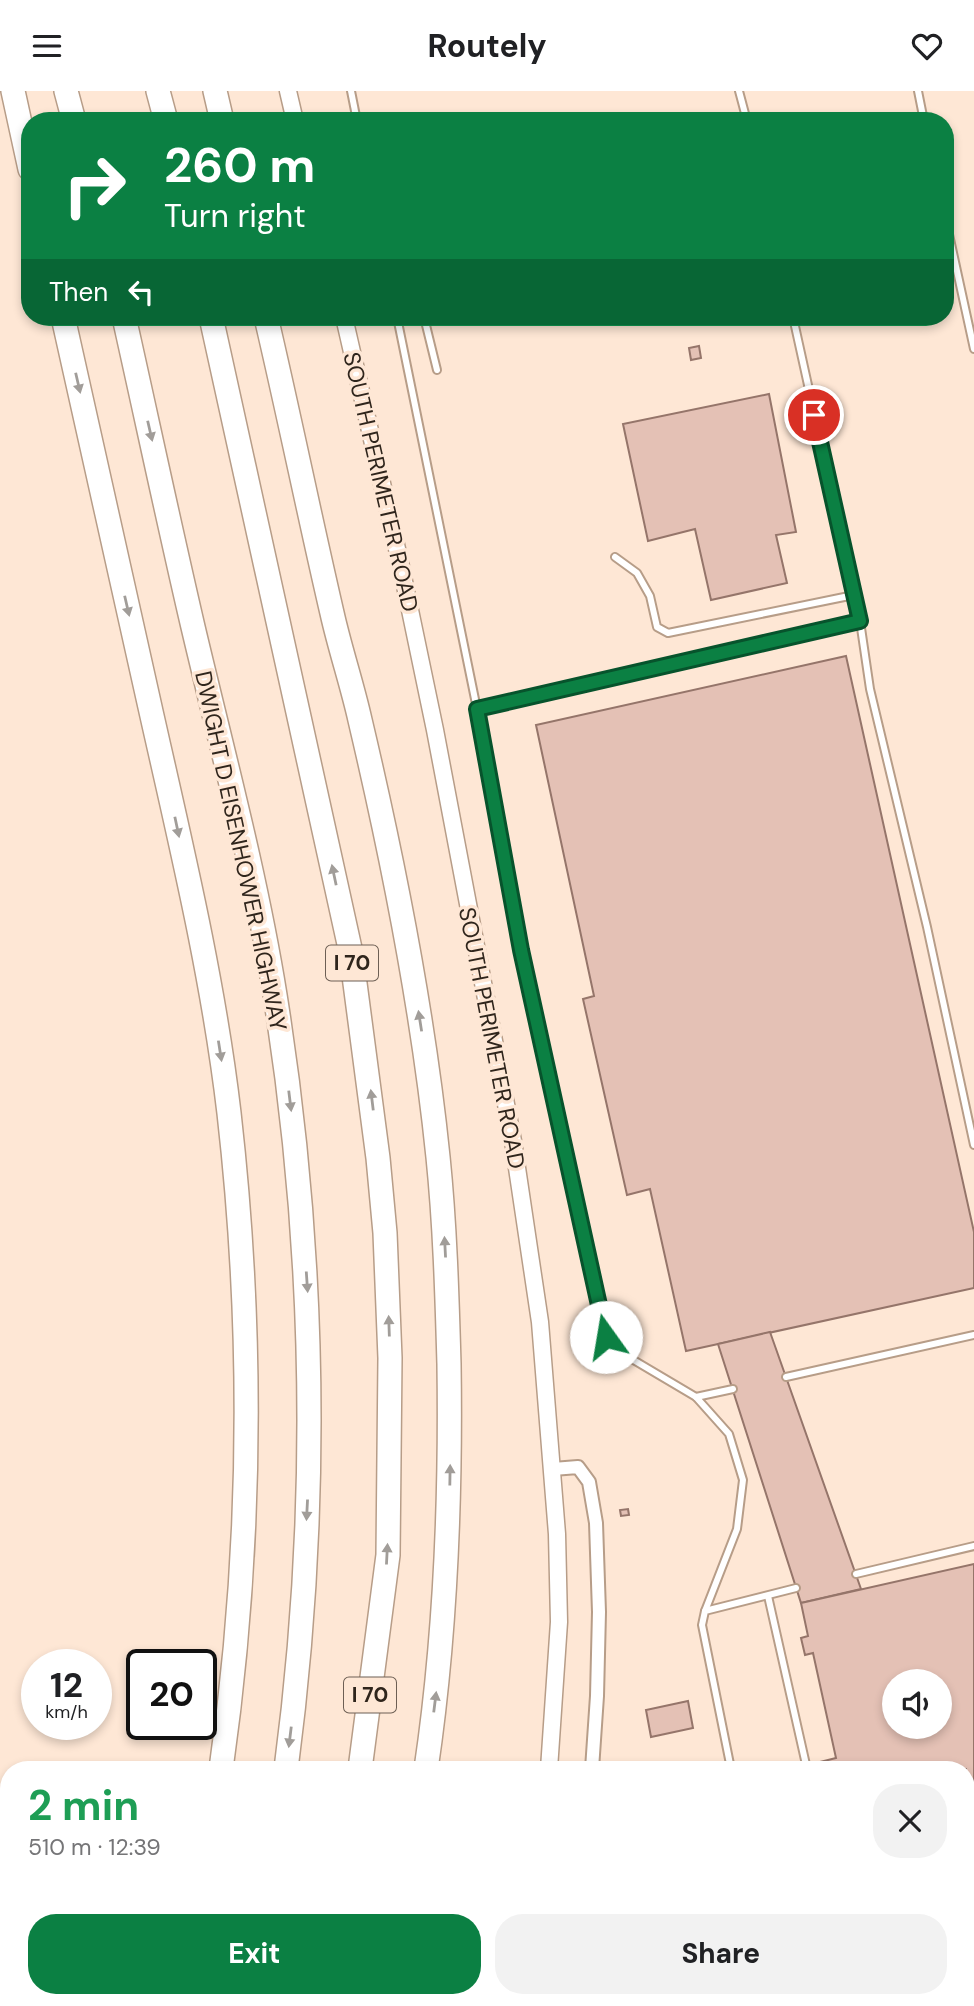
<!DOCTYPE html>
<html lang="en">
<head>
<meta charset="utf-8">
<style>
	body { margin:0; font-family:"DM Sans",sans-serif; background:#f2f2f2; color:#202124; height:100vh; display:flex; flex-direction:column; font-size:26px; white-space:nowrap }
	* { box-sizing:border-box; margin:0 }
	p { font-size:23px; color:#757577 }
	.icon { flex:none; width:38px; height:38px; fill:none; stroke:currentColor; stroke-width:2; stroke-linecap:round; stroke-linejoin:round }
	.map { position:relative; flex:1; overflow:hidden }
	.side { position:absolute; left:0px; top:1670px; width:975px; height:247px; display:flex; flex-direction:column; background:#fff; border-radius:28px 28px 0 0; box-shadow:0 4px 10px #0003 }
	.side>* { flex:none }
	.banner { position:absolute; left:21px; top:21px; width:933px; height:214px; border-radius:28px; box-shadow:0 4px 10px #0003; background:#0b8043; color:#fff; overflow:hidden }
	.fabs { position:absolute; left:882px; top:1578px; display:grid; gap:14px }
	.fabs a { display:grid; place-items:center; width:70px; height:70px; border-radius:50%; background:#fff; box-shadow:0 4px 10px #0003; font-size:35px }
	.speed { position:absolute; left:21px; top:1558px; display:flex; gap:14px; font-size:35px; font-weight:700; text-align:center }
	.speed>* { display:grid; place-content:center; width:91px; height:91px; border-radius:50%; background:#fff; box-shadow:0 4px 10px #0003; line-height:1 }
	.speed small { font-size:18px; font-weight:400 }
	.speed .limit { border:4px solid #111; border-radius:10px; background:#fff; color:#111 }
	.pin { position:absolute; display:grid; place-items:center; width:60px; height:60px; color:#fff; margin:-30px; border:4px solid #fff; border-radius:50%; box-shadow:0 2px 7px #0007 }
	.me { position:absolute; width:77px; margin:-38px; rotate:347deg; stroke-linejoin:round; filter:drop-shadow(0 0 5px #0008) }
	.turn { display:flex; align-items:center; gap:24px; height:147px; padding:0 28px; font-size:32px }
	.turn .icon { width:91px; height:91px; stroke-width:2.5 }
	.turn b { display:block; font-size:49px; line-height:60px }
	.then { display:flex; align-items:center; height:66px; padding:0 28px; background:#0003; gap:14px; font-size:26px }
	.round { display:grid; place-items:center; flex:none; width:74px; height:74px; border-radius:28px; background:#f2f2f2 }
	.headline { display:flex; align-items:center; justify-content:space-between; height:119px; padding:0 28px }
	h1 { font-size:42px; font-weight:700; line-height:52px; color:#1e9e55 }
	.button { display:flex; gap:14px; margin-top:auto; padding:14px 28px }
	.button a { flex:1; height:80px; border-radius:28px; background:#0b8043; color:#fff; font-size:28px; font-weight:700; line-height:80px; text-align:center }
	.button a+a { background:#f2f2f2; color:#202124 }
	header { display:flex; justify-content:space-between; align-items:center; height:91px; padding:0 28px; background:#fff; font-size:32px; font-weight:700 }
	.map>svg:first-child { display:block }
</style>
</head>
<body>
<header><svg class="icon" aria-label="menu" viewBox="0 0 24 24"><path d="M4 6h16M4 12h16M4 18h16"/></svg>Routely<svg class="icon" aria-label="heart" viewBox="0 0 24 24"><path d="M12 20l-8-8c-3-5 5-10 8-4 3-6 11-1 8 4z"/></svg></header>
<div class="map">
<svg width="974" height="1915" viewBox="0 0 974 1915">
	<rect width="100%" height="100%" fill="#fee7d5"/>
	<g fill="#e4c1b5" stroke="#95756a" stroke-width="2" fill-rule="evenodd">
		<polygon points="699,255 701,267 691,269 689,257"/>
		<polygon points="769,303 796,441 776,444 787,492 711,509 695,438 648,450 623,333"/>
		<polygon points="846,565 974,1141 974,1197 686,1260 650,1098 627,1104 583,908 594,905 536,634"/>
		<polygon points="770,1241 861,1498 801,1512 718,1253"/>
		<polygon points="628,1418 629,1424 621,1425 620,1419"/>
		<path d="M974,1473V1915H681L679,1908H966V1678H822L820,1671L836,1667L813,1562L805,1564L801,1547L808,1545L801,1512ZM894,1591H940V1636H894Z"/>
		<polygon points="688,1610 693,1637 651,1646 646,1619"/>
	</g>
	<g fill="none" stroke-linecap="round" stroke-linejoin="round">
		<g stroke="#b79d88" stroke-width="10">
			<g id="service">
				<polyline points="351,0 357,30"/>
				<polyline points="739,0 747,30"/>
				<polyline points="918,0 924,30"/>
				<polyline points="945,125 974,258"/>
				<polyline points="397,226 477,618 521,859 606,1246 620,1261 696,1306 729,1343 743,1389 737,1438 705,1520"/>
				<polyline points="424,226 437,279"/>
				<polyline points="793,226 860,530 870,598 927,836 974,1054"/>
				<polyline points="615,466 637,482 650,505 657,536 668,542 854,504"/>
				<polyline points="477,618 860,530"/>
				<polyline points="786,1286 974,1244"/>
				<polyline points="696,1306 733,1298"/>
				<polyline points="856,1483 974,1455"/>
				<polyline points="768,1505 807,1678"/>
				<polyline points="731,1678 702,1534 705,1520 796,1497"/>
				<polyline points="0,1840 9,1845"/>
				<polyline points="0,1859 9,1863"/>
				<polyline points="648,1908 650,1915"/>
				<polyline points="1,1915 9,1902"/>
				<polyline points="592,1915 594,1908"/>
			</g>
		</g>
		<g stroke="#b79d88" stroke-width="16">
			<g id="minor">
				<polyline points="553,1378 578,1376 589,1391 596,1432 599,1521 597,1605 592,1678"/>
				<polyline points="543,1915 545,1908"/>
			</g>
		</g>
		<g stroke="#b79d88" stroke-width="19">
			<g id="tertiary">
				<polyline points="288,0 295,30"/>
				<polyline points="344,226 400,471 435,639 513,1050 540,1231 557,1443 559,1531 549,1678"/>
				<polyline points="503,1915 505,1908"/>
			</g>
		</g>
		<g stroke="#b79d88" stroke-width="26">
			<g id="motorway">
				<polyline points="13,0 30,78"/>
				<polyline points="66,0 74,30"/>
				<polyline points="158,0 166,30"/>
				<polyline points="215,0 222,30"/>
				<path d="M63,226C93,356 120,486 150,616C180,750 213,885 229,1022C254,1241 252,1460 221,1678"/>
				<path d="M124,226C147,329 169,433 193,536C222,659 255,780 275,904C316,1161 320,1421 286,1678"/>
				<polyline points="211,226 351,862 378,1067 385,1142 390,1267 388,1464 360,1678"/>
				<path d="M266,226C289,324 309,423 332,522C340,558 352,593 360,629C394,773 423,919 438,1066C445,1134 447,1204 449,1273C451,1409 446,1543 426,1678"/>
				<polyline points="177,1915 178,1908"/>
				<polyline points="241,1915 243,1908"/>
				<polyline points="316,1915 318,1908"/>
				<polyline points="382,1915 384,1908"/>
			</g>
		</g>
		<use href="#service" stroke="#fff" stroke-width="6"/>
		<use href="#minor" stroke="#fff" stroke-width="12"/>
		<use href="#tertiary" stroke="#fff" stroke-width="16"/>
		<use href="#motorway" stroke="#fff" stroke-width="23"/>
	</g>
	<defs><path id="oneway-solid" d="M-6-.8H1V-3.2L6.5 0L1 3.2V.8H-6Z" transform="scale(1.75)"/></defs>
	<g fill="#a19d99">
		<use href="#oneway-solid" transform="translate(78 292) rotate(77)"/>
		<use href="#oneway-solid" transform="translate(150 340) rotate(77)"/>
		<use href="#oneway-solid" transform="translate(127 515) rotate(77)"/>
		<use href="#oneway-solid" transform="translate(177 736) rotate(78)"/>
		<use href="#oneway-solid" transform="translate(334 784) rotate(-102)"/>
		<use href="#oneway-solid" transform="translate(420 930) rotate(-99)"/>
		<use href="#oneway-solid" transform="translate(220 960) rotate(81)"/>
		<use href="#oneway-solid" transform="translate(372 1009) rotate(-97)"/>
		<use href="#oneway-solid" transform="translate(290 1010) rotate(83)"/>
		<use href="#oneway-solid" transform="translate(445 1156) rotate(-93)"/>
		<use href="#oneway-solid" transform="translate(307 1191) rotate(86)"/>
		<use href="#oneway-solid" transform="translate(389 1235) rotate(-92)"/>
		<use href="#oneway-solid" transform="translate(450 1384) rotate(-89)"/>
		<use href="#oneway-solid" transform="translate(307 1419) rotate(93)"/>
		<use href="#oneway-solid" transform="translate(387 1463) rotate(-87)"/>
		<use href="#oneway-solid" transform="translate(435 1611) rotate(-83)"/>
		<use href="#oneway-solid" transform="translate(290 1646) rotate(97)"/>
	</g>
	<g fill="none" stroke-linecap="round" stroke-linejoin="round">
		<g stroke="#07532c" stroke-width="18">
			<polyline id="route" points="606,1246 521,859 477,618 860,530 814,324"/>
		</g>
		<use href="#route" stroke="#0b8043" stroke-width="12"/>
	</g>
	<g text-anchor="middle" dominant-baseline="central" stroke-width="7" stroke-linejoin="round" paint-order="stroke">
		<g fill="#fee7d5" stroke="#6d5f54" stroke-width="2">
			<rect x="326" y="854.5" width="52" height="35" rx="5"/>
			<rect x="344" y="1586.5" width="52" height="35" rx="5"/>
		</g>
		<g font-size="21" font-weight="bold" fill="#2f251c">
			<text x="352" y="872">I 70</text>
			<text x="370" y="1604">I 70</text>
		</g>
		<g font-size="23" fill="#2f251c" stroke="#fee7d5">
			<text transform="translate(381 391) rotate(77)">SOUTH PERIMETER ROAD</text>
			<text transform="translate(241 760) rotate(78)">DWIGHT D EISENHOWER HIGHWAY</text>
			<text transform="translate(492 947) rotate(79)">SOUTH PERIMETER ROAD</text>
		</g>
	</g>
</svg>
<div class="fabs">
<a><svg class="icon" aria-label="sound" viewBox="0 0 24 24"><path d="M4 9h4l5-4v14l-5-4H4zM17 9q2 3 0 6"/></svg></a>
</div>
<div class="speed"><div>12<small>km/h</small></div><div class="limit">20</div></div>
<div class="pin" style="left:814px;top:324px;background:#d93025"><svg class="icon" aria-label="arrive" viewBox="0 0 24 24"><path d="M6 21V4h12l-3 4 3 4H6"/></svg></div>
<svg class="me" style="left:606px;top:1246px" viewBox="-20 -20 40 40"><circle r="19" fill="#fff"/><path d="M0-13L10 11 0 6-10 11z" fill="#0b8043"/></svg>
<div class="banner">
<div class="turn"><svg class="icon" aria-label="right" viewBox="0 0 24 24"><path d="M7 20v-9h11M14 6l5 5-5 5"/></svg><div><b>260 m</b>Turn right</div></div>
<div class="then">Then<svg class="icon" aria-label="left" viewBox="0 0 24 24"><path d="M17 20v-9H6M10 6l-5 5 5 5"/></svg></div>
</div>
<section class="side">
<div class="headline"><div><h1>2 min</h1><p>510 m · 12:39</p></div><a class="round"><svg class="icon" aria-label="close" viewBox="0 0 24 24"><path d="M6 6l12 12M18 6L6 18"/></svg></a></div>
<div class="button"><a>Exit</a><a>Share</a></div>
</section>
</div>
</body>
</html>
